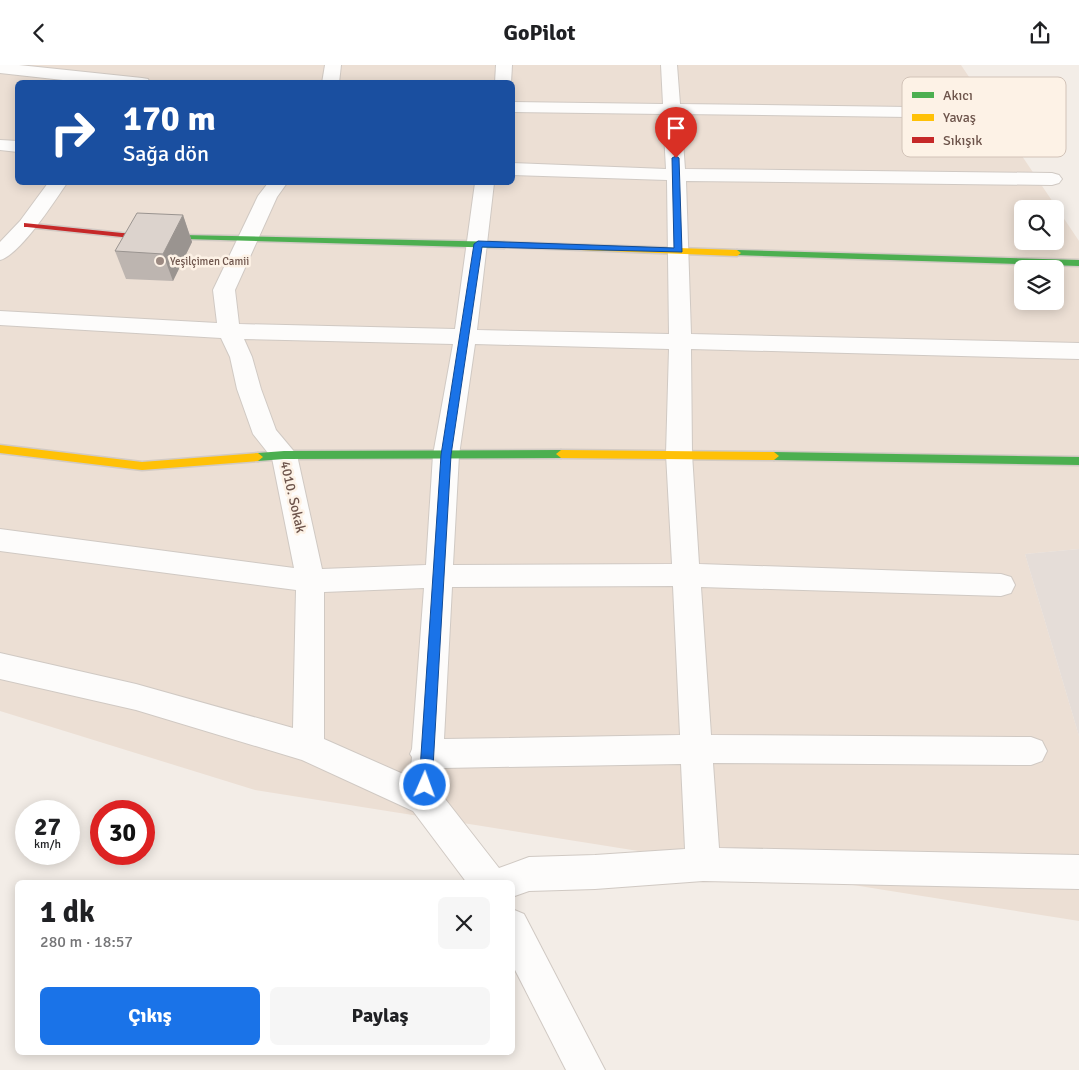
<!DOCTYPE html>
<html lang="tr">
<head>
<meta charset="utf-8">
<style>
	body { margin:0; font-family:Signika,sans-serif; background:#f6f6f6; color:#202124; height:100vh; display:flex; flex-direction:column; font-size:19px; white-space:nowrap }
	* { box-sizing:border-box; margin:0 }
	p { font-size:16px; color:#757577 }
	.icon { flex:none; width:28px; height:28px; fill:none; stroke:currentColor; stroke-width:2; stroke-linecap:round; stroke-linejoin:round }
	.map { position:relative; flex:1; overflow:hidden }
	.panel { position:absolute; left:15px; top:815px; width:500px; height:175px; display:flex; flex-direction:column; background:#fff; border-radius:8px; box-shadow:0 2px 12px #0003 }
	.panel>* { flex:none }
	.top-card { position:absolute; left:15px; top:15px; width:500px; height:105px; border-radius:8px; box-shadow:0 2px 12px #0003; background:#1a4fa0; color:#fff; overflow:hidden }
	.buttons { position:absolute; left:1014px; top:135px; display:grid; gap:10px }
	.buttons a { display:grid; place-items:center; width:50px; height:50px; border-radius:8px; background:#fff; box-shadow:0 2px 12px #0003; font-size:25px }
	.speed { position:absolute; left:15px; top:735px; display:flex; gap:10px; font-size:25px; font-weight:700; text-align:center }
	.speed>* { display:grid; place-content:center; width:65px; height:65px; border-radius:50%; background:#fff; box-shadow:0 2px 12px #0003; line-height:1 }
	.speed small { font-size:12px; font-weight:400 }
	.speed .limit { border:8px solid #d22; background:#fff; color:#111 }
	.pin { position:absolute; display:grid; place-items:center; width:42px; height:42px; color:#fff; margin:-51px -21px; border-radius:50% 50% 50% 0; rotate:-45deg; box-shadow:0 0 5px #0007 }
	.pin .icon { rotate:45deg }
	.me { position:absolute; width:55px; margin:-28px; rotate:2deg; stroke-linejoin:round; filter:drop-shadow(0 0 4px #0008) }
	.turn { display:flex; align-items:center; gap:18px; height:105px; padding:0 25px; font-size:22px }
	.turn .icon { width:65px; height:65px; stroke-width:2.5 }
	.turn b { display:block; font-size:35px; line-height:42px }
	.round { display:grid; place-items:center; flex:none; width:52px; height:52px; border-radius:8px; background:#f6f6f6 }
	.headline { display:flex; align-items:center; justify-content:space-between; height:85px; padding:0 25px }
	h1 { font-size:30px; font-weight:800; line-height:38px }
	.button { display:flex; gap:10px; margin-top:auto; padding:10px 25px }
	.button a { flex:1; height:58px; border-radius:8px; background:#1a73e8; color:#fff; font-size:20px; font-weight:800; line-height:58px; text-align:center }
	.button a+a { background:#f6f6f6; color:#202124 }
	header { display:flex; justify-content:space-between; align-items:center; height:65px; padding:0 25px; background:#fff; font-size:22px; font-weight:800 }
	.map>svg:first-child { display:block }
</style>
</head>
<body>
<header><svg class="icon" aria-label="back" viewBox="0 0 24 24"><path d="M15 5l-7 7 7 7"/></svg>GoPilot<svg class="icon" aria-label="share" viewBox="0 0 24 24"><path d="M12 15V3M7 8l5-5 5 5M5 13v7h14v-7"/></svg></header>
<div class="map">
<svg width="1079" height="1005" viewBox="0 0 1079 1005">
	<rect width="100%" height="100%" fill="#f3ede7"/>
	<path fill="#ecdfd4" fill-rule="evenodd" d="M0,0H961L1079,176V484L1025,489L1079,671V856L255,725L0,646ZM18,18H512V118H18ZM1022,144H1055V176H1022ZM1022,204H1055V236H1022Z"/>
	<polygon fill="#e5ddd8" points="1079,484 1079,671 1025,489"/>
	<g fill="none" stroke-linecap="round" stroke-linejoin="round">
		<g stroke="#d0c9c3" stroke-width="2">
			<g id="street">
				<polygon points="0,0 19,0 142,13 148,14 150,18 90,18 0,8"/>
				<polygon points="325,0 341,0 339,18 322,18"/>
				<polygon points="496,0 512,0 511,18 495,18"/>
				<path d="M661,0H677L680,39L982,43L988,44L991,48L988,52L982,53L681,49L685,104L1052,108L1059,110L1062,114L1059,118L1052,120L686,116L691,269L1079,278V294L691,284L692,389L699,499L1001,509L1011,512L1015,520L1011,528L1001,531L701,522L711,670L1031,672L1042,676L1047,686L1042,696L1031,700L713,698L719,783L1079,790V824L703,816L595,824L529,826L512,832V818H467L413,746L302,695L136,645L0,614V588L136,619L293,663L296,525L0,486V464L294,503L272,393L253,369L237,324L230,292L221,273L0,260V246L217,258L213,225L258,131L268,118H287L277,132L235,225L239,259L455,264L475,118H494L477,265L669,269L667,115L512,110V98L666,104L663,49L512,47V37L663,39ZM244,274L453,279L433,390L426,500L322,504L297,390L276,365L261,324L252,292ZM475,279L669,284L666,389L672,499L453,500L459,390ZM673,521L680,670L444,674L452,522ZM424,523L412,684L410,689L412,692L410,712L324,674V527ZM681,699L685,784L595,790L529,792L499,803L442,730L443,703Z"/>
				<polygon points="0,75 18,76 18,87 0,85"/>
				<path d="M48,118H67C54,137 20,190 0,195V177L20,156Z"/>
				<polygon points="512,844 524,849 605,1005 566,1005 512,899"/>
			</g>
		</g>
		<g stroke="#d2cac4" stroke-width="3">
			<g id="fast">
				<polygon points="182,170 504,177 508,180 504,183 185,174 182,174"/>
				<polygon points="737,185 1079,195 1079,201 734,190 733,188"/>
				<polygon points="561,385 566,389 561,393 284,394 258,396 253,392 258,388 284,386"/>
				<polygon points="774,387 1079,392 1079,400 774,395 769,391"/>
			</g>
		</g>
		<g stroke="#d2cac4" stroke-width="3">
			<g id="slow">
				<polygon points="504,177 737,185 741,188 737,191 501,182 500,180"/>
				<polygon points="0,380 142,397 258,388 263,392 258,396 142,405 0,388"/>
				<polygon points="561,385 774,387 779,391 774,395 561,393 556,389"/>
			</g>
		</g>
		<g stroke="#d2cac4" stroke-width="3">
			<polygon id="jam" points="24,158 122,168 185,170 189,172 185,174 122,172 27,162 24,162"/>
		</g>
		<use href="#street" fill="#fdfcfb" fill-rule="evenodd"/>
		<use href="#fast" fill="#4caf50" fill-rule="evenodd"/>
		<use href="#slow" fill="#ffc107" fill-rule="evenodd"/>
		<use href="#jam" fill="#c62828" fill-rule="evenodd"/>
	</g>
	<polygon fill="#bdb5b0" points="183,150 192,177 173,216 126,214 115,186"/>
	<polygon fill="#9a9490" points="183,150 192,177 173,216 163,189"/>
	<polygon fill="#dcd3cd" stroke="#9a9490" points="137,148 183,150 163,189 115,186"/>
	<polygon fill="#1a73e8" stroke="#114b97" points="676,91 679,93 682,187 482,182 451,390 432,720 430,724 425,726 421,724 419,720 441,390 474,179 478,176 674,183 672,93"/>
	<circle fill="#9c8a82" stroke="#fdf2e6" stroke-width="2" cx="160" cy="196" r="5"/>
	<g text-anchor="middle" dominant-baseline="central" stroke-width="5" stroke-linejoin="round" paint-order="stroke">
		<g font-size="11" fill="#6d544b" stroke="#fdf2e6" text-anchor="start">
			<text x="170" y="196">Yeşilçimen Camii</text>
		</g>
		<g font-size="14" fill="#6d544b" stroke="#fdf2e6">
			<text transform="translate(293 432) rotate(77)">4010. Sokak</text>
		</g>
	</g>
	<rect x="902" y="12" width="164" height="80" rx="8" fill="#fdf2e6" stroke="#d2c3b8" stroke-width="1"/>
	<rect x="912" y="27" width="22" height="6" fill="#4caf50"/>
	<rect x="912" y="49" width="22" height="7" fill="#ffc107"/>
	<rect x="912" y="72" width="22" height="6" fill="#c62828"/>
	<g font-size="14" fill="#6d544b">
		<text x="943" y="35">Akıcı</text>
		<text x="943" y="57">Yavaş</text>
		<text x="943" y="80">Sıkışık</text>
	</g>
</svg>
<div class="buttons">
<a><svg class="icon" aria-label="search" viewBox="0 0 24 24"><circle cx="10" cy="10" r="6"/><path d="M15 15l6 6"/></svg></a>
<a><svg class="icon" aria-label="layers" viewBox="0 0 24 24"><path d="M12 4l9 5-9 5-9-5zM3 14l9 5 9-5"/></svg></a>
</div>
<div class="speed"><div>27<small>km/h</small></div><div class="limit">30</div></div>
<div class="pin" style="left:676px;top:93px;background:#d93025"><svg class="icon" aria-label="arrive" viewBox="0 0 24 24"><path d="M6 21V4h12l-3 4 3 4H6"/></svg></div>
<svg class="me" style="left:425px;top:720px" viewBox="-20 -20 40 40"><circle r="17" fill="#1a73e8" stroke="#fff" stroke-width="3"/><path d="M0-11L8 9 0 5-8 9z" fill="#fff"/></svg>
<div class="top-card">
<div class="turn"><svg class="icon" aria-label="right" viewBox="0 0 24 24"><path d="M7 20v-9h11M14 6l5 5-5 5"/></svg><div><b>170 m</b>Sağa dön</div></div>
</div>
<section class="panel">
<div class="headline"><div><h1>1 dk</h1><p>280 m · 18:57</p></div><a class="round"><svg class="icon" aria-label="close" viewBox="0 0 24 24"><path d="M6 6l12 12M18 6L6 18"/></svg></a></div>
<div class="button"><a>Çıkış</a><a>Paylaş</a></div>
</section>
</div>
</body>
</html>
